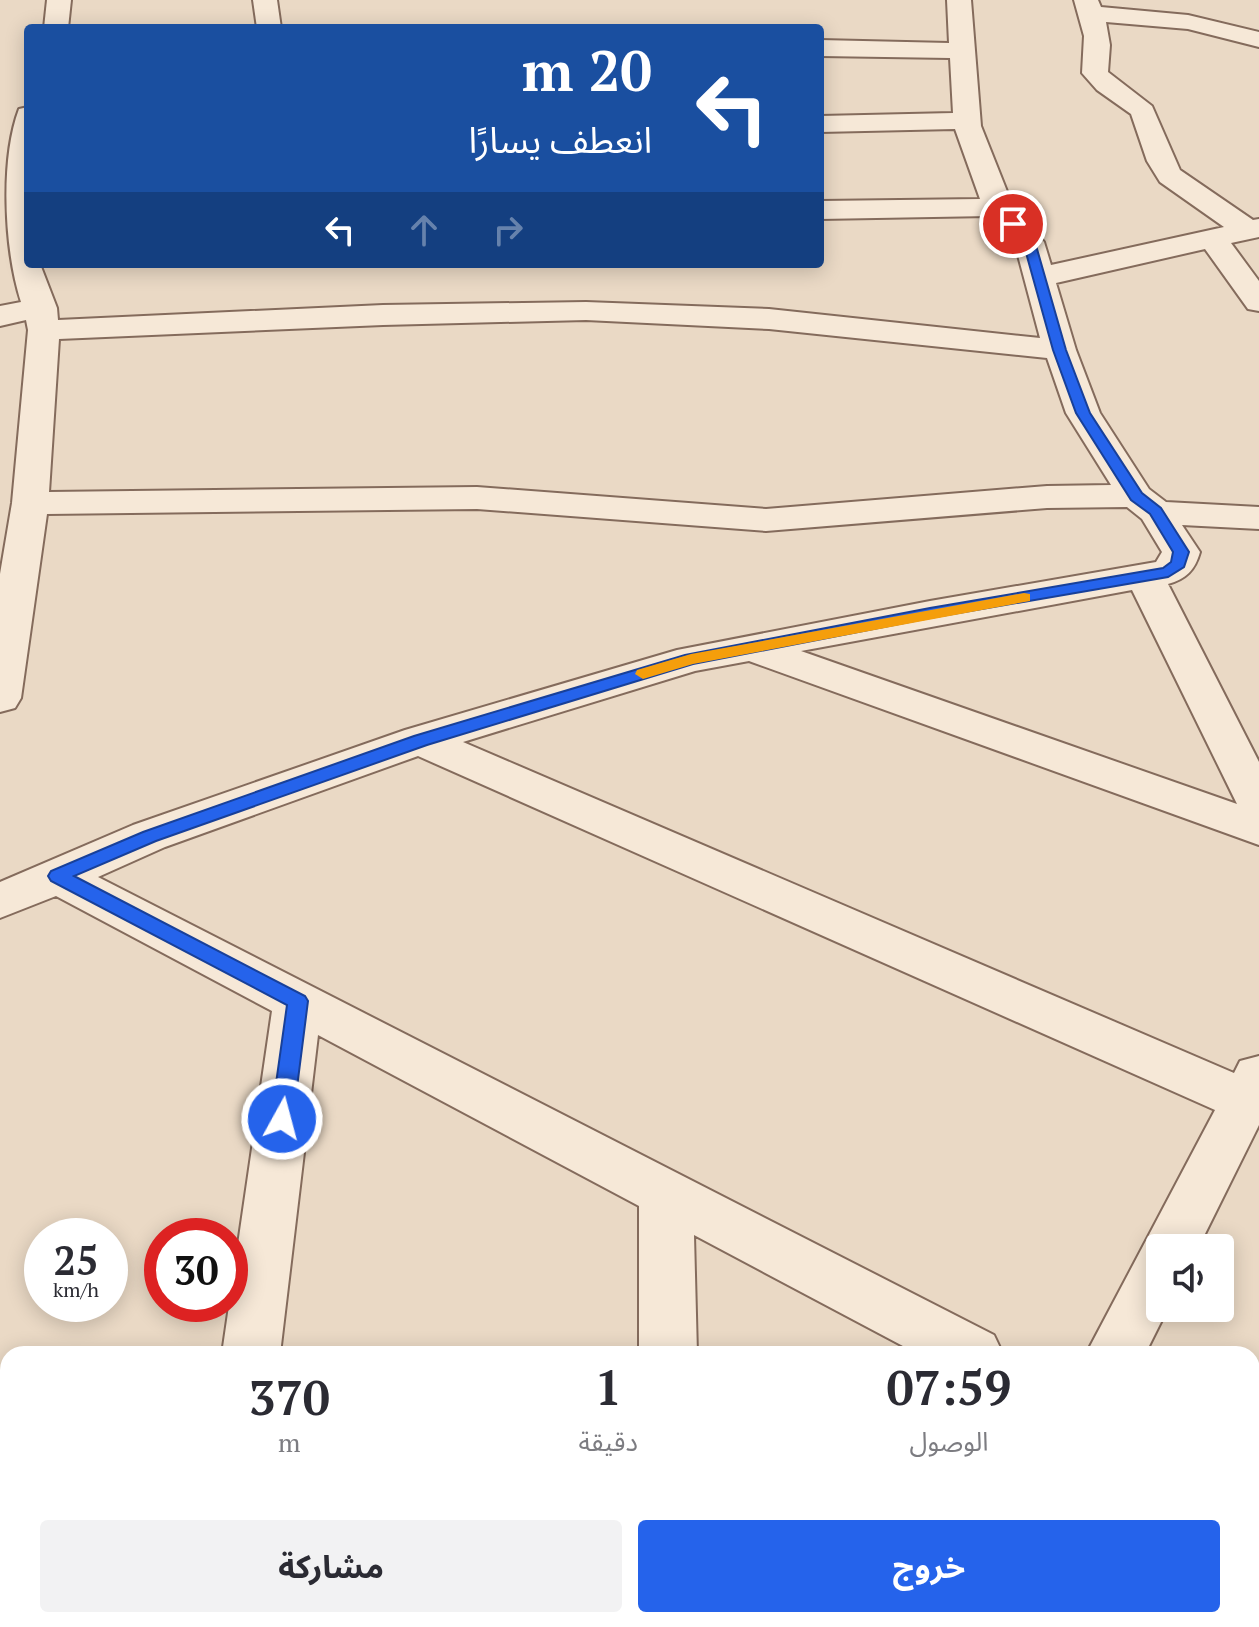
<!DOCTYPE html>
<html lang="ar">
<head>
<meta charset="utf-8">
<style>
	body { margin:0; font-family:"PT Serif","Noto Sans Arabic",serif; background:#f2f2f3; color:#2b2b33; direction:rtl; height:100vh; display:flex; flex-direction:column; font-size:30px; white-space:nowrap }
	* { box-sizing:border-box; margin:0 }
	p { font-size:26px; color:#7c7c81 }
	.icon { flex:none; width:44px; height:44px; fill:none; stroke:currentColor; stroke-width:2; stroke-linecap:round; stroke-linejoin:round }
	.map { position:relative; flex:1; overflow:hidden; direction:ltr }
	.drawer { position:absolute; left:0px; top:1346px; width:1260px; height:282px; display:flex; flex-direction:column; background:#fff; border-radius:24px 24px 0 0; box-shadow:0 4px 20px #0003; direction:rtl }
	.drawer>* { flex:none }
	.banner { position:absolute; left:24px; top:24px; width:800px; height:244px; border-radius:8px; box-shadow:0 4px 20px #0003; direction:rtl; background:#1a4fa0; color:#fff; overflow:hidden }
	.fabs { position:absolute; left:1146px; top:1234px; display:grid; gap:16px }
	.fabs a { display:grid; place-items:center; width:88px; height:88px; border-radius:8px; background:#fff; box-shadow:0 4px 20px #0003; font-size:40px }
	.speed { position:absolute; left:24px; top:1218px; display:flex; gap:16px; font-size:40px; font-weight:700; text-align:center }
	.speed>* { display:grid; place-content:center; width:104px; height:104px; border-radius:50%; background:#fff; box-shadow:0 4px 20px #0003; line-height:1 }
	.speed small { font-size:20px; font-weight:400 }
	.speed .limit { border:12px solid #d22; background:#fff; color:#111 }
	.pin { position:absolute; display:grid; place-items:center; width:68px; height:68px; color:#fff; margin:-34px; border:4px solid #fff; border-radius:50%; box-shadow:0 2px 8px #0007 }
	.me { position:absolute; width:88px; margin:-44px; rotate:7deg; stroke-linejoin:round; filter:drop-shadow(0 0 6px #0008) }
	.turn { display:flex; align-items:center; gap:28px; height:168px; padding:0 40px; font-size:36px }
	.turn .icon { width:104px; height:104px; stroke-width:2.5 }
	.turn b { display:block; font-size:56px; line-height:68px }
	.lanes { display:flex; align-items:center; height:76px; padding:0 40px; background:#0003; justify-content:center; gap:40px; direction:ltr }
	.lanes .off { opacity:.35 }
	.eta { display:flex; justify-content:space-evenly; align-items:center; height:136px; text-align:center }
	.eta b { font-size:48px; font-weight:700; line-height:56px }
	.cta { display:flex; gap:16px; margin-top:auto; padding:16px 40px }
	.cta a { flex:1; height:92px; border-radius:8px; background:#2563eb; color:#fff; font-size:32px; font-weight:700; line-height:92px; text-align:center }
	.cta a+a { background:#f2f2f3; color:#2b2b33 }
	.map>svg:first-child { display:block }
</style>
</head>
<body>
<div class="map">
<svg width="1259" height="1627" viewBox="0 0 1259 1627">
	<rect width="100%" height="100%" fill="#ead9c5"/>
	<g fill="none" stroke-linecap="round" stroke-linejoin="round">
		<g stroke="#846b5c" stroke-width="4">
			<g id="minor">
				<polygon points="47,0 71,0 68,28 44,28"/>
				<polygon points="253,0 277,0 281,28 257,28"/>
				<path d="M947,0H971L981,126L1012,204L1044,242L1051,265L1224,227L1160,182L1147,161L1131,114L1097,90L1082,73L1084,36L1074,0H1098L1101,7L1188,15L1259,32V47L1188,29L1106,22L1110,45L1108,72L1152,106L1180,170L1253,220L1259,219V237L1231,243L1259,281V311L1248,309L1205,249L1056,283L1076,350L1100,413L1149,489L1166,502L1259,507V529L1182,525L1200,552C1195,570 1186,579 1168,584L1259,762V845L749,661L695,671L463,742L1234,1073L1240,1061L1259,1056V1125L1198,1248H1160V1308H1168L1145,1354H1086L1215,1110L418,756L165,847L98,877L994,1335L1003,1354H918L694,1235L697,1354H639V1206L318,1035L280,1354H222L272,1011L56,896L0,918V882L133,825L405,730L677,650L930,601L1156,562L1162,552L1142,519L1127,507L1047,508L766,531L477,509L47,514L21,698L15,708L0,712V574L12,503L28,330L26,320L0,326V306L21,302C4,249 0,159 19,109L28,107V264H40L57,308L58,320L383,305L586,302L769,309L1040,338L1015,244L990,216L820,219V201L980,199L955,129L820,132V116L953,113L950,58L820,56V40L949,43ZM586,320L769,329L1047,358L1066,413L1111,485L1047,486L766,509L477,487L49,492L59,339L383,325ZM1132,590L1237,804L801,651Z"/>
				<polygon points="183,1620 247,1620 246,1627 182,1627"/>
				<rect x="639" y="1620" width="64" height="7"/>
			</g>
		</g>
		<use href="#minor" fill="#f6e8d7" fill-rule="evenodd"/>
	</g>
	<polygon fill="#2563eb" stroke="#184099" stroke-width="2" points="1009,222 1018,222 1035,242 1066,350 1090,413 1142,493 1161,508 1189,552 1184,567 1168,577 930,618 693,664 427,745 156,841 74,876 305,996 308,1001 293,1119 290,1125 282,1128 274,1125 271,1119 287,1005 51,881 48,876 51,871 143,832 414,736 685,655 930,608 1163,568 1171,562 1173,552 1150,514 1131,500 1076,413 1053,350 1023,242 1007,224"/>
	<polygon fill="#f59e0b" points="1024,593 1030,594 1030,601 693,664 643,679 635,674 637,670 691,654"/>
</svg>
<div class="fabs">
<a><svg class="icon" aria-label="sound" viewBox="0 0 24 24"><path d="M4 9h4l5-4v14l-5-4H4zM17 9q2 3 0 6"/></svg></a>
</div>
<div class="speed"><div>25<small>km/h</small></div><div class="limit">30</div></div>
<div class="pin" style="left:1013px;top:224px;background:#d93025"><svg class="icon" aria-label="arrive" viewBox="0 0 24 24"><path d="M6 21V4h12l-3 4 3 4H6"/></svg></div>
<svg class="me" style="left:282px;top:1119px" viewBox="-20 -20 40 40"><circle r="17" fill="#2563eb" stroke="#fff" stroke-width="3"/><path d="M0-11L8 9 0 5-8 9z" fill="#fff"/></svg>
<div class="banner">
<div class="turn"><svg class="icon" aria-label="left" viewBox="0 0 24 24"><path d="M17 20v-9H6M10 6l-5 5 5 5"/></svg><div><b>20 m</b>انعطف يسارًا</div></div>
<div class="lanes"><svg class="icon" aria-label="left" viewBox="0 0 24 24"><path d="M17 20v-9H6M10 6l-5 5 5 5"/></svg><svg class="icon off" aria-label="ahead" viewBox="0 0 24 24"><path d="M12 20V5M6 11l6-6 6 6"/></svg><svg class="icon off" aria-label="right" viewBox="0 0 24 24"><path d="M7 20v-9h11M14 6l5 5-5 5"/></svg></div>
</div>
<section class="drawer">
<div class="eta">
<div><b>07:59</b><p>الوصول</p></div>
<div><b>1</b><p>دقيقة</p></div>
<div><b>370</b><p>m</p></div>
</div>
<div class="cta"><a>خروج</a><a>مشاركة</a></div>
</section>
</div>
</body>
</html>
